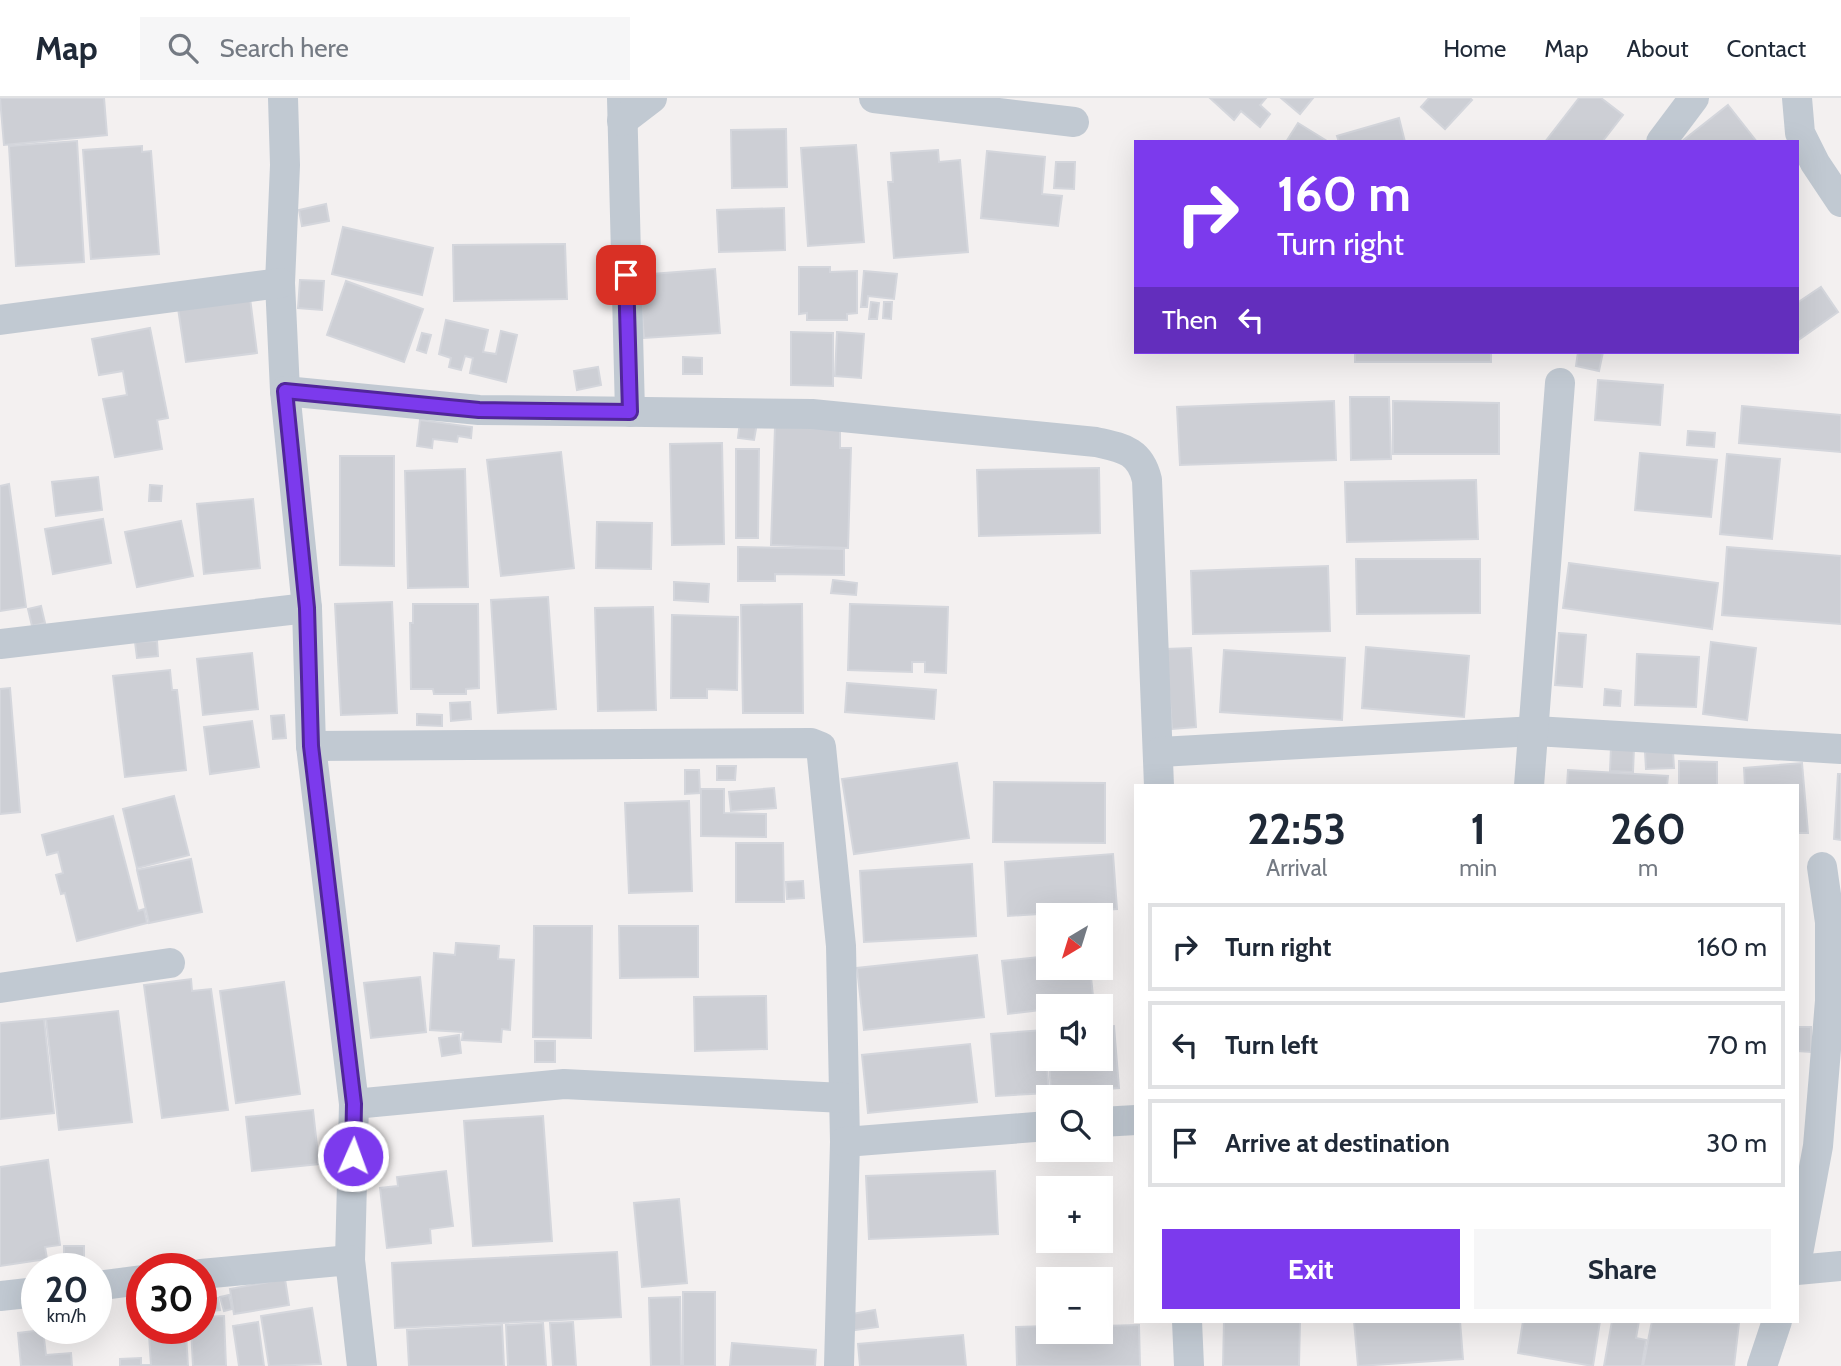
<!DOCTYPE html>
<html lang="en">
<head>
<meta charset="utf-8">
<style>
	body { margin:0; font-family:Cabin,sans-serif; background:#f6f6f7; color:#1f2937; height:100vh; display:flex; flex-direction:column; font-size:26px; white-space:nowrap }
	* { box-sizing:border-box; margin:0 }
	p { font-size:23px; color:#747a83 }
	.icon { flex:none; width:38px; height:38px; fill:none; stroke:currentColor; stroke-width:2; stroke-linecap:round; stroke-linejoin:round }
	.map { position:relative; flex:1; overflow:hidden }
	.panel { position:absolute; left:1134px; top:686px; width:665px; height:539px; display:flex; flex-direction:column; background:#fff; border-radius:0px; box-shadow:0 7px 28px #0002 }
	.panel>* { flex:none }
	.hud { position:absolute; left:1134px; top:42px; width:665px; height:214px; border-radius:0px; box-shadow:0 7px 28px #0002; background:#7c3aed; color:#fff; overflow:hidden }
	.needle { width:46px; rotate:218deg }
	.buttons { position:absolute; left:1036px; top:805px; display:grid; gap:14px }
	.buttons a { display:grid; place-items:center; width:77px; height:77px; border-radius:0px; background:#fff; box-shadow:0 7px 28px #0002; font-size:35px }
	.speed { position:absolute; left:21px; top:1155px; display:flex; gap:14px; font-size:35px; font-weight:700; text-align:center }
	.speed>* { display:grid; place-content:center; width:91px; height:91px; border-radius:50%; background:#fff; box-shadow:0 7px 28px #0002; line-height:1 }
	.speed small { font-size:18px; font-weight:400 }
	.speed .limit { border:10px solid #d22; background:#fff; color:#111 }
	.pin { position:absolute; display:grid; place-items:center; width:60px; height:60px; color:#fff; margin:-30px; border-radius:14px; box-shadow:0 4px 10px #0006 }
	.me { position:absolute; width:77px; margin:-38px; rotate:2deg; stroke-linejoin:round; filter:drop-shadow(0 0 5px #0008) }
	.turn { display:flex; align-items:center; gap:24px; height:147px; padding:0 28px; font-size:32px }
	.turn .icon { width:91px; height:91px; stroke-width:2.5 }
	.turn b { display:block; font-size:49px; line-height:60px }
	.then { display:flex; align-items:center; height:66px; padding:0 28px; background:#0003; gap:14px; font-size:26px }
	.eta { display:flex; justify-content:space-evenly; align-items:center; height:119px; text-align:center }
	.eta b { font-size:42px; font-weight:700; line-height:49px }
	.primary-button { display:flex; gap:14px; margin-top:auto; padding:14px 28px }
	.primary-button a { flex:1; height:80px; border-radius:0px; background:#7c3aed; color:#fff; font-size:28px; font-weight:700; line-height:80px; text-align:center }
	.primary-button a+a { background:#f6f6f7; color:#1f2937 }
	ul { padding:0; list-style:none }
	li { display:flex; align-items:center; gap:21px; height:88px; margin:0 14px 10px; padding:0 14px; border:4px solid #e0e1e3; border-radius:0px }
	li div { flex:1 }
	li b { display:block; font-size:26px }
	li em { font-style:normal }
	header { display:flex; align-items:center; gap:42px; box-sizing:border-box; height:98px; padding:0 35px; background:#fff; border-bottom:2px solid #e0e1e3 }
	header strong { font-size:33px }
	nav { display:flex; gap:38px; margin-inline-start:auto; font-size:24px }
	.search { width:490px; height:63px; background:#f6f6f7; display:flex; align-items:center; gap:18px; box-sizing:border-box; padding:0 24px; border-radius:0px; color:#747a83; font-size:26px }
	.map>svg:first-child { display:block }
</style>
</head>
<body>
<header>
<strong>Map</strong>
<div class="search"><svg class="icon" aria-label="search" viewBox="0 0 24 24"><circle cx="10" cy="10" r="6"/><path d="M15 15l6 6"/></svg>Search here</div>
<nav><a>Home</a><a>Map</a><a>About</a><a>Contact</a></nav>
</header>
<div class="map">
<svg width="1841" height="1268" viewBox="0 0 1841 1268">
	<rect width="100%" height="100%" fill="#f3f0f0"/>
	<g fill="#cdcfd5" stroke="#d4d6dc" stroke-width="2">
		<polygon points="0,0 104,0 107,37 4,47"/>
		<polygon points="1210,0 1266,0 1260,7 1270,16 1260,29 1241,13 1234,22"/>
		<polygon points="1281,0 1313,0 1300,16"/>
		<polygon points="1429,0 1470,0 1472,2 1445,31 1421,9"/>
		<polygon points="1579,0 1601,0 1623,17 1602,44 1545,44"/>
		<polygon points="1728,7 1757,44 1681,44"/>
		<polygon points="1399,20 1405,44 1339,44 1337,38"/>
		<polygon points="1298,25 1327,43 1327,44 1286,44"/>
		<polygon points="786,31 787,89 732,90 731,32"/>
		<polygon points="77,43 84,164 16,168 9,48"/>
		<polygon points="856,47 864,144 808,148 801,50"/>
		<polygon points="142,48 142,54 151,53 159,156 91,161 83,52"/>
		<polygon points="938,52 939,64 960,62 968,154 894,160 888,84 893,84 891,55"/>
		<polygon points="987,53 1045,59 1042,96 1062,98 1058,128 981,120"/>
		<polygon points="1056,64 1075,64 1074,91 1054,90"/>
		<polygon points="326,106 329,123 302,128 299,112"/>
		<polygon points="784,110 785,152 719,154 717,112"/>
		<polygon points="343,129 433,150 422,197 332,176"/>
		<polygon points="565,146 567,201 454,203 453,147"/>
		<polygon points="799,169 830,169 830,174 857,173 857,215 847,216 847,222 807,222 807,215 799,216"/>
		<polygon points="715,171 720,235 644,240 639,177"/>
		<polygon points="864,173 897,176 894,201 868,198 867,209 861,209"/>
		<polygon points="300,182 324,183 322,212 298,210"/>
		<polygon points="346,183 423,211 404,264 327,237"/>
		<polygon points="1821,189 1838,214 1797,243 1797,205"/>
		<polygon points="250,200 257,255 186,264 178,210"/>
		<polygon points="871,204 879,205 877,221 869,221"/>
		<polygon points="884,204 892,204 891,221 883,220"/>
		<polygon points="446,222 488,232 483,254 496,256 501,233 517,237 506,284 470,275 473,260 465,258 461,272 449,269 451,260 439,256"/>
		<polygon points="150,230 168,320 157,322 162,351 115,359 103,301 127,297 123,273 99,277 92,241"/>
		<polygon points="791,234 833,235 833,288 791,287"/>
		<polygon points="837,234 864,236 861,280 835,278"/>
		<polygon points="422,235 431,237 426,255 417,252"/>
		<rect x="1355" y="254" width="136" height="10"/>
		<polygon points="1578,254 1603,254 1599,273 1576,268"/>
		<polygon points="683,259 702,260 702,276 683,276"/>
		<polygon points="598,269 601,287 577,292 574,273"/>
		<polygon points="1598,282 1663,287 1660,327 1595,322"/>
		<polygon points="1350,299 1389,299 1391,361 1351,362"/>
		<polygon points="1334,303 1336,362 1180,367 1177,309"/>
		<polygon points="1393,303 1499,305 1499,356 1393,356"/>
		<polygon points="1742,308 1841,317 1841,354 1739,345"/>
		<polygon points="420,322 472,329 471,340 458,338 457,344 433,341 432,350 417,348"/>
		<polygon points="740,323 757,325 754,342 738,340"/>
		<polygon points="775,329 840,331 840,350 851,350 848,450 771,447"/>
		<polygon points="1688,333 1715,335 1714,349 1687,347"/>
		<polygon points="722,345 724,446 672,447 670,346"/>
		<polygon points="736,351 759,351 758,440 736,440"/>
		<polygon points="561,354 574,470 501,478 487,362"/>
		<polygon points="1640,355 1717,362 1711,419 1635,412"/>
		<polygon points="1727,356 1780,361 1772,441 1720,436"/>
		<polygon points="340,358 394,358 394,468 340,467"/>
		<polygon points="1099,370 1100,435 979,438 977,372"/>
		<polygon points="465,371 468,489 408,490 405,373"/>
		<polygon points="98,379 102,412 56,418 52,384"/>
		<polygon points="1476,382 1478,441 1347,444 1345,384"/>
		<polygon points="9,386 26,509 0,513 0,388"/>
		<polygon points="150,387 162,388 161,403 149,403"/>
		<polygon points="253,401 260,470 204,476 197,406"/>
		<polygon points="103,421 111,465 53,476 45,431"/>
		<polygon points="181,423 193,478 137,489 125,434"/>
		<polygon points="597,424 652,425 651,471 596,470"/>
		<polygon points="738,449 844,451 844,477 775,476 775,483 738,483"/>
		<polygon points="1727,449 1841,458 1841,526 1722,517"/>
		<polygon points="1356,461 1480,461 1480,515 1357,516"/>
		<polygon points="1569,465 1718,485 1712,531 1563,510"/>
		<polygon points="1328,468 1330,533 1193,536 1191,473"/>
		<polygon points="833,482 857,485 856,497 831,495"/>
		<polygon points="674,484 709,486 708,504 674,502"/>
		<polygon points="548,499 556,611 498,615 491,502"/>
		<polygon points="392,504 397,615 341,617 335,506"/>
		<polygon points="413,506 478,506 479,590 466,591 466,596 434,596 433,591 411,591 410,525 413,525"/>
		<polygon points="802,506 803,615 743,615 741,507"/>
		<polygon points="850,506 948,509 946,575 925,574 925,564 912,564 912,574 848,572"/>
		<polygon points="41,508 45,525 32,528 28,511"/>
		<polygon points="653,509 656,612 598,613 595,510"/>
		<polygon points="672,517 738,519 737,592 707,591 707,600 671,600"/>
		<polygon points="1559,535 1586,537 1582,589 1555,587"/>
		<polygon points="157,543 158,558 137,560 135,544"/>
		<polygon points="1711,544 1756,550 1747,622 1703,616"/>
		<polygon points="1366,549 1469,558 1464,619 1362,610"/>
		<polygon points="1191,550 1196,629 1172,631 1166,551"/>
		<polygon points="1224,552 1345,560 1342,622 1220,614"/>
		<polygon points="252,555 258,611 203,617 197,561"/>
		<polygon points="1637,556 1699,559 1696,609 1635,607"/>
		<polygon points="170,572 172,592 177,592 186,672 125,679 113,578"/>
		<polygon points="847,585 936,592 934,621 845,614"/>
		<polygon points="10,590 20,714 0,716 0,591"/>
		<polygon points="1605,591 1621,593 1620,608 1604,607"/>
		<polygon points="470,604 471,621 451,623 450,605"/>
		<polygon points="417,616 442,617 442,628 417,627"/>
		<polygon points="284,617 286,640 273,641 271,618"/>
		<polygon points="252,623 259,669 210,676 204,629"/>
		<polygon points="1611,649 1634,650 1633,674 1610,673"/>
		<polygon points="1673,653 1674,670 1646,671 1645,654"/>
		<polygon points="1679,663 1717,664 1717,688 1679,688"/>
		<polygon points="957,665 969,740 854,756 842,681"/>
		<polygon points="1802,665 1808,735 1797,735 1797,688 1745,688 1744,670"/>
		<polygon points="717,668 736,668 735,682 717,682"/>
		<polygon points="685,672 699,672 700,695 685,696"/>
		<polygon points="1568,672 1668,678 1667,688 1567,688"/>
		<polygon points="1838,676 1841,676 1841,742 1834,741"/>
		<polygon points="994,684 1105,685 1105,745 993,744"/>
		<polygon points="774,690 776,710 731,713 729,694"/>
		<polygon points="701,691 724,691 724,715 766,716 766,739 701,738"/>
		<polygon points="174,698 189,757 137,770 123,711"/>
		<polygon points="689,703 692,793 629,795 625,705"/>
		<polygon points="113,718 138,813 144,811 147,825 77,843 65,795 61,796 56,777 63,775 58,754 47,757 42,737"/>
		<polygon points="736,745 783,745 784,804 736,804"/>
		<polygon points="1113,756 1117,811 1008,818 1005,764"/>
		<polygon points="191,761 202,814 149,825 137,772"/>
		<polygon points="972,766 976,838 864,844 860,773"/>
		<polygon points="803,783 804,800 787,801 786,784"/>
		<polygon points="534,828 592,828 591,940 533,939"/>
		<polygon points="619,828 698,828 698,879 620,880"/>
		<polygon points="456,845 499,848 498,861 514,862 510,932 502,931 501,944 462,942 463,934 430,932 434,855 455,857"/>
		<polygon points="977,857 984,919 864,932 857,870"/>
		<polygon points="1048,858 1048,870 1090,870 1094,907 1048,908 1048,911 1008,916 1002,863"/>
		<polygon points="420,879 426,934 371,940 364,885"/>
		<polygon points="191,881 192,893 211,891 228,1012 162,1020 144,887"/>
		<polygon points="284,884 300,996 236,1005 220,893"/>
		<polygon points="766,898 767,951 695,953 694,899"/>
		<polygon points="118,913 132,1024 59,1032 46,921"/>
		<polygon points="44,921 54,1015 0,1021 0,925"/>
		<polygon points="1114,928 1119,990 1051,995 1049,961 1101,961 1101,929"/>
		<polygon points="1797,929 1811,929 1811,954 1797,953"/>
		<polygon points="1044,932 1049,995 996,998 991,936"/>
		<polygon points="459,937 461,955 442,958 439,940"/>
		<rect x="535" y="943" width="20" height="21"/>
		<polygon points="970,946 977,1004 868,1015 862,957"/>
		<polygon points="313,1012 319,1066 252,1073 246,1019"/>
		<polygon points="543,1018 552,1143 473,1148 464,1023"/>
		<polygon points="48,1062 60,1147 45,1149 47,1161 0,1168 0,1069"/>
		<polygon points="446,1073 453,1128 430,1131 431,1145 387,1150 380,1090 398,1088 397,1079"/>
		<polygon points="995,1073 998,1136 869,1141 866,1078"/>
		<polygon points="679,1101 687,1185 642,1189 634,1105"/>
		<polygon points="64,1148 84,1148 84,1171 64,1170"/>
		<polygon points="617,1154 621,1219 395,1230 392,1165"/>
		<polygon points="285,1181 289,1207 234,1216 230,1191"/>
		<rect x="683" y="1194" width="32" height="74"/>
		<polygon points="229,1197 232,1211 224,1213 220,1199"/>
		<polygon points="680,1199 681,1268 651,1268 649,1200"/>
		<polygon points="218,1200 220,1212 202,1214 201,1203"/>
		<polygon points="312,1210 321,1266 269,1268 261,1218"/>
		<polygon points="875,1212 878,1229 849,1233 846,1217"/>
		<polygon points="224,1218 226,1268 193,1268 191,1230 201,1230 201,1219"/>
		<polygon points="1224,1223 1300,1223 1299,1268 1223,1268"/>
		<polygon points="1354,1223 1460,1223 1463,1261 1358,1268"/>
		<polygon points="1523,1223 1600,1223 1593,1268 1518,1255"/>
		<polygon points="1612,1223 1639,1223 1636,1240 1646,1242 1642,1268 1604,1268"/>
		<polygon points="1652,1223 1739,1225 1734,1268 1643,1268"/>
		<polygon points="258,1224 264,1268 239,1268 233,1228"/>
		<polygon points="573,1224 576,1268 553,1268 550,1225"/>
		<polygon points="543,1225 546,1268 508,1268 506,1227"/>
		<polygon points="502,1227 504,1268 409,1268 407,1232"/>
		<polygon points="1139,1227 1140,1268 1017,1268 1016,1229 1048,1228 1048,1234 1101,1234 1101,1228"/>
		<polygon points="43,1232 46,1257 71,1255 72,1268 21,1268 18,1235"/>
		<polygon points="186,1236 188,1268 120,1268 120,1261 141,1260 141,1267 151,1267 149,1237"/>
		<polygon points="963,1237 966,1268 860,1268 858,1246"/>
		<polygon points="732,1245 816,1252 815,1268 730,1268"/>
	</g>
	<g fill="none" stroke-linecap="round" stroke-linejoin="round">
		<g stroke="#c1c9d2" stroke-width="30">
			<polyline points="283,0 285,67 280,185 285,293 307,510 311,648 354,1006 350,1162"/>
			<polyline points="622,0 630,314"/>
			<polyline points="874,0 1074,24"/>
			<polyline points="1797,0 1800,35 1815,65 1841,104"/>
			<polyline points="622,23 652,0"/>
			<polyline points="1661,44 1694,0"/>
			<polyline points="0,222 280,185"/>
			<path d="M285,293L479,312L812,316L1096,344C1122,350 1140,352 1147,382L1159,688"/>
			<polyline points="0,546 307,510"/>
			<polyline points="311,648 811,645 821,649 841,848 845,1044 839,1268"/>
			<polyline points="1160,654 1535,633 1841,651"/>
			<polyline points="1529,688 1560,285"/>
			<polyline points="0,890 170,865"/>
			<polyline points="354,1006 564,986 844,1000"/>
			<polyline points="1101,1024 1136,1022"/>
			<polyline points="845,1044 1048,1028"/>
			<polyline points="1797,1161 1818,1048 1830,903 1830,824 1822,769"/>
			<polyline points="1797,1172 1841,1168"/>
			<polyline points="201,1176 350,1162 362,1268"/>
			<polyline points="96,1188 142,1182"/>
			<polyline points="0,1198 37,1194"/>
			<polyline points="1187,1223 1189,1268"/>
			<polyline points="1762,1268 1777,1223"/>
		</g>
	</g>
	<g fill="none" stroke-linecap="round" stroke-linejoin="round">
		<g stroke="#51269a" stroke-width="18">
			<polyline id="route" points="353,1058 354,1006 311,648 307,510 285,293 479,312 630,314 626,177"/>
		</g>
		<use href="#route" stroke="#7c3aed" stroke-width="12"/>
	</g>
</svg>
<div class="buttons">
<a><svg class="needle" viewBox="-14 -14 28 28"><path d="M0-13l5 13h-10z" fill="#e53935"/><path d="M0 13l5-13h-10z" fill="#747a83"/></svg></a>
<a><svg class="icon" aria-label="sound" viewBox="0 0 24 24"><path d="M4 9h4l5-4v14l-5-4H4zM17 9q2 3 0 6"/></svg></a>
<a><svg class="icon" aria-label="search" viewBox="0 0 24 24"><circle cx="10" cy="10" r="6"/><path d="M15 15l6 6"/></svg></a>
<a>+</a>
<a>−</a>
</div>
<div class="speed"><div>20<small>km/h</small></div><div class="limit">30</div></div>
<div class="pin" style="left:626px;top:177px;background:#d93025"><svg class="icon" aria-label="arrive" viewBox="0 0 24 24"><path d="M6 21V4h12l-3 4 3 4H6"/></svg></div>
<svg class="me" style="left:353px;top:1058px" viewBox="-20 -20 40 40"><circle r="17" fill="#7c3aed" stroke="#fff" stroke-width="3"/><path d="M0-11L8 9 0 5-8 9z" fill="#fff"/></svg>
<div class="hud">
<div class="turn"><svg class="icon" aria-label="right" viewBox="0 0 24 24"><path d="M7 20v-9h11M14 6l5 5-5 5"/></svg><div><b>160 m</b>Turn right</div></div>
<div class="then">Then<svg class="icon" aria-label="left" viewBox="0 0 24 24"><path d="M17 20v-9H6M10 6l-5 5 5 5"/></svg></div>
</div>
<section class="panel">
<div class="eta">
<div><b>22:53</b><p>Arrival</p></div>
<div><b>1</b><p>min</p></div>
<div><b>260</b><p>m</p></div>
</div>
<ul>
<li><svg class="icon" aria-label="right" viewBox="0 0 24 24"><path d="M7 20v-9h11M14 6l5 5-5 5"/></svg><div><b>Turn right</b></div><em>160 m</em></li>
<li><svg class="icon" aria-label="left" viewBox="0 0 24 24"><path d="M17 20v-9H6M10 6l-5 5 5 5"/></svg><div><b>Turn left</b></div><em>70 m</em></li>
<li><svg class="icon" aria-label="arrive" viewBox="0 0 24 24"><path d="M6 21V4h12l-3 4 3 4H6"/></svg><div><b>Arrive at destination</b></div><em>30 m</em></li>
</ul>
<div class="primary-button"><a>Exit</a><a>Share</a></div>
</section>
</div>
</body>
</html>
